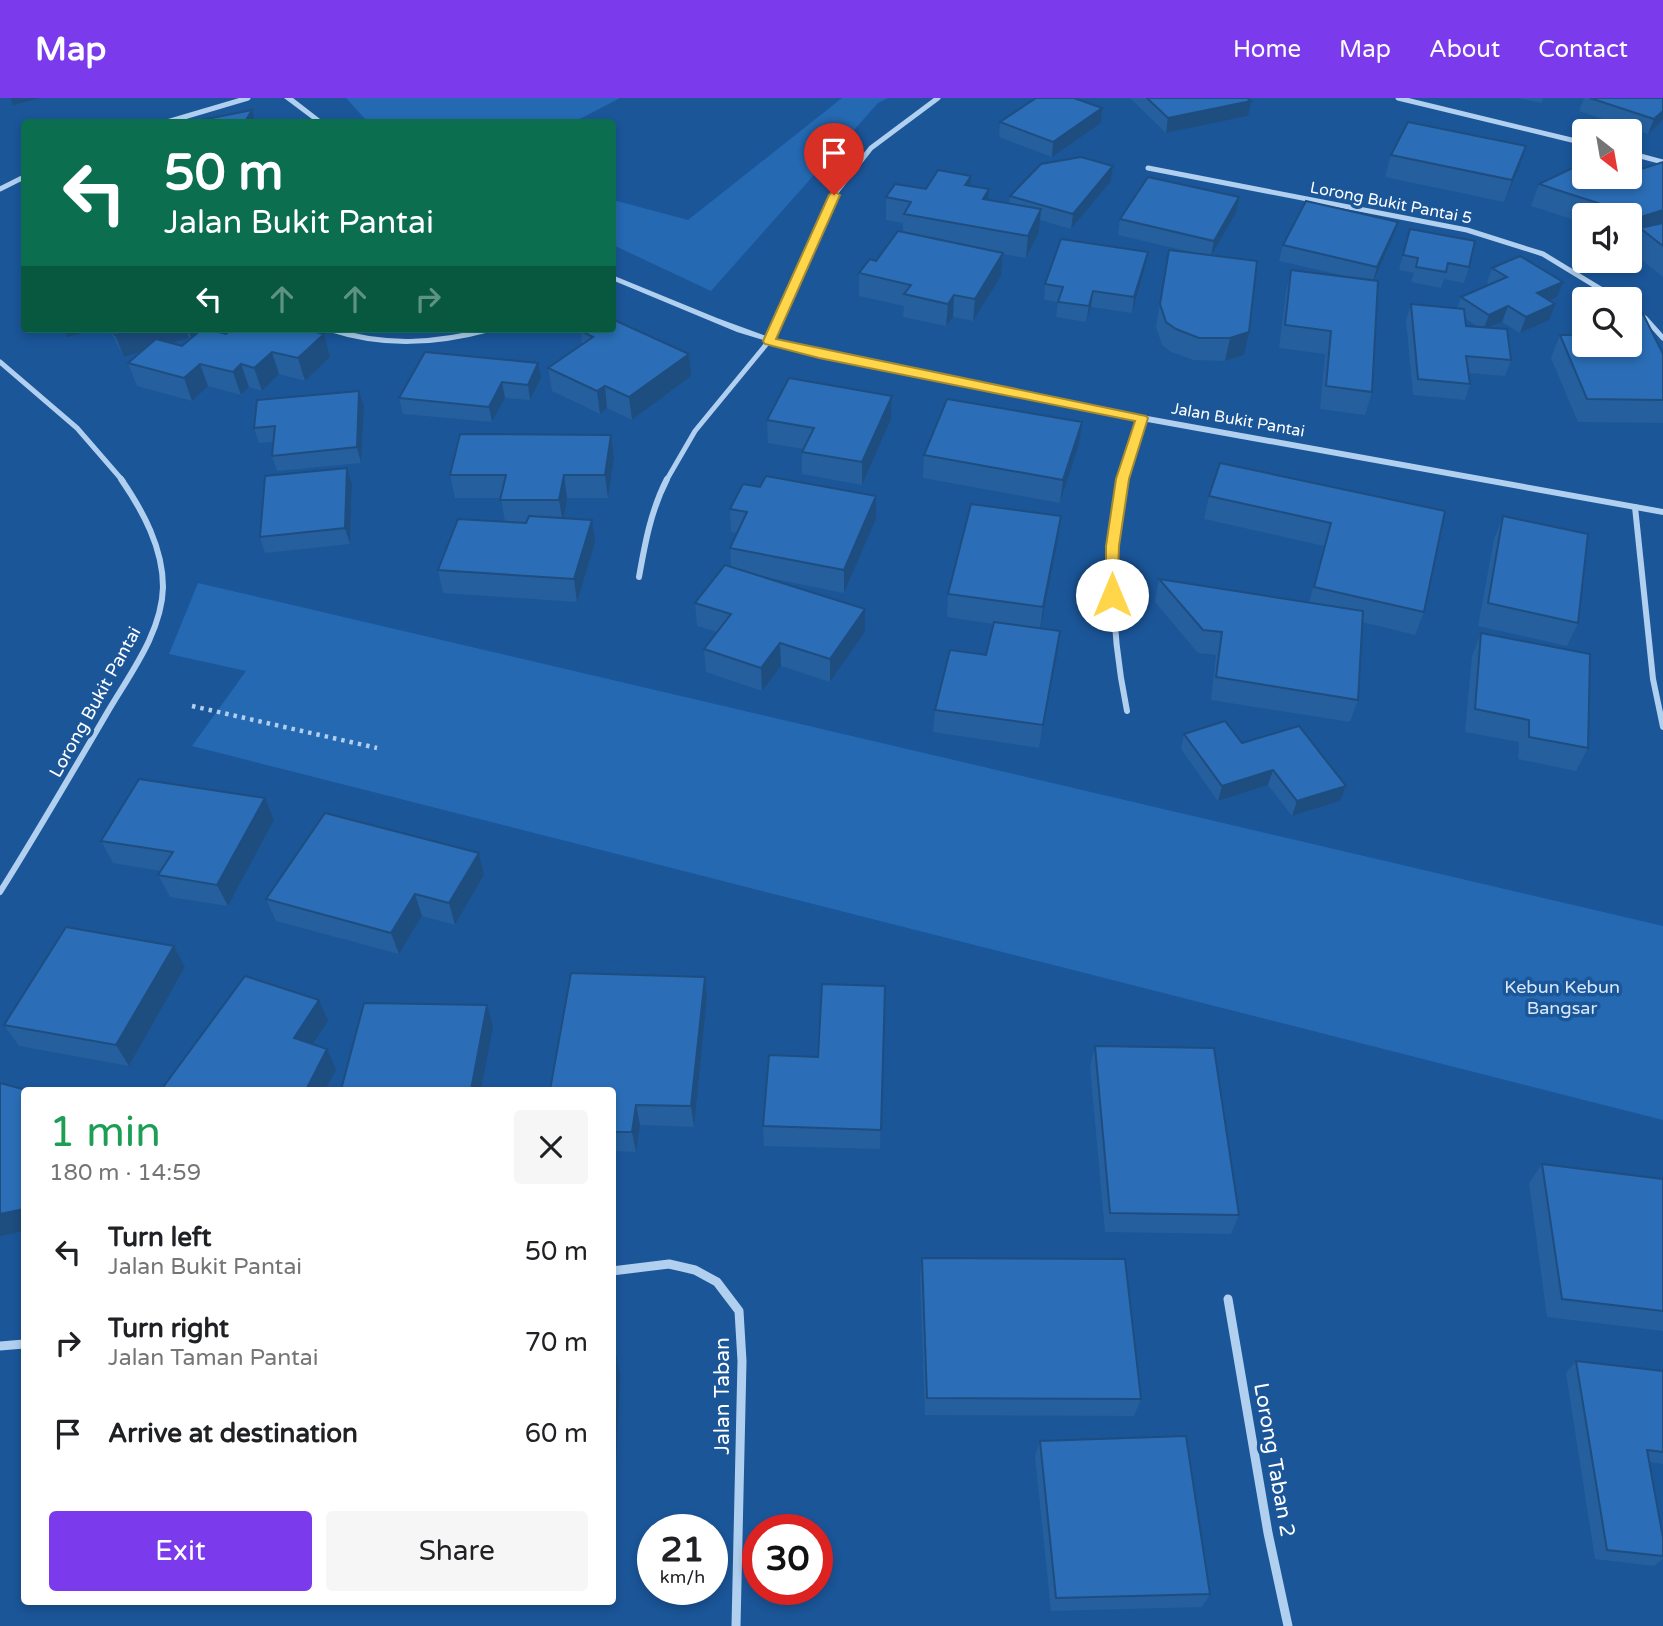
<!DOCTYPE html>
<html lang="en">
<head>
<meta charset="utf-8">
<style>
	body { margin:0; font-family:"Varela Round",sans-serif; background:#f6f6f6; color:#202124; height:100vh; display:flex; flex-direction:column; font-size:26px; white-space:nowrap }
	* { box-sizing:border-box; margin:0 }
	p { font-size:23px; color:#757577 }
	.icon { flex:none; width:38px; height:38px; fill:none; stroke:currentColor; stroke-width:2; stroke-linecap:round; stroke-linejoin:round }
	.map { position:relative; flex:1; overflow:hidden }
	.details { position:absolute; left:21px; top:989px; width:595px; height:518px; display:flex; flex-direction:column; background:#fff; border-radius:7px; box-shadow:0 4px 10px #0003 }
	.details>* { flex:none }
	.banner { position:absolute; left:21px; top:21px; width:595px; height:214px; border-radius:7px; box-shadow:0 4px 10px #0003; background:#0b6e4f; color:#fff; overflow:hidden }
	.needle { width:46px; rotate:149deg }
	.tools { position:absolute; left:1572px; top:21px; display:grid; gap:14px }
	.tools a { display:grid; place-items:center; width:70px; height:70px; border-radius:7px; background:#fff; box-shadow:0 4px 10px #0003; font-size:35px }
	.speed { position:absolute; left:637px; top:1416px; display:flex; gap:14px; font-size:35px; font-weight:700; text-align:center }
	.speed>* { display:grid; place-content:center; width:91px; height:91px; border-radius:50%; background:#fff; box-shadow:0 4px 10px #0003; line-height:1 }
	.speed small { font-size:18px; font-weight:400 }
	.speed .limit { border:10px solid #d22; background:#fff; color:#111 }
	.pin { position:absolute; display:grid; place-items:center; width:60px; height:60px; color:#fff; margin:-72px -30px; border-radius:50% 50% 50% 0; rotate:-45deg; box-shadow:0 0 7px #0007 }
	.pin .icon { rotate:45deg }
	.me { position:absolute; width:77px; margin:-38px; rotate:0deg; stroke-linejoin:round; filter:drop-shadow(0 0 5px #0008) }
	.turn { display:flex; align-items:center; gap:24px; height:147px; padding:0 28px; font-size:32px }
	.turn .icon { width:91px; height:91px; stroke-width:2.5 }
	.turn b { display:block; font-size:49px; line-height:60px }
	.lanes { display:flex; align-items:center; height:66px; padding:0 28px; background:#0003; justify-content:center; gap:35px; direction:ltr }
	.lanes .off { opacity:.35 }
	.round { display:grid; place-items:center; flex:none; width:74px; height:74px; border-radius:7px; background:#f6f6f6 }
	.summary { display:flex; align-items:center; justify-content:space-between; height:119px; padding:0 28px }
	h1 { font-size:42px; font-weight:600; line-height:52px; color:#1e9e55 }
	.action { display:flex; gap:14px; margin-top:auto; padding:14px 28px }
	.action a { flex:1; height:80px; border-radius:7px; background:#7c3aed; color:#fff; font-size:28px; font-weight:600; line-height:80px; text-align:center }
	.action a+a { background:#f6f6f6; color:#202124 }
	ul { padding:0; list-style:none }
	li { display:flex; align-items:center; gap:21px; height:91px; padding:0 28px }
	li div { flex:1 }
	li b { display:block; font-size:26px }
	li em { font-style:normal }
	header { display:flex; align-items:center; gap:42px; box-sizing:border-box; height:98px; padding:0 35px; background:#7c3aed; color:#fff }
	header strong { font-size:33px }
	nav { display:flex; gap:38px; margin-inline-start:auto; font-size:24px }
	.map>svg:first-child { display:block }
</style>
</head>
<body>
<header>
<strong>Map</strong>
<nav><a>Home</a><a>Map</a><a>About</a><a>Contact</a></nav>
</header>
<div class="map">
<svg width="1663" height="1528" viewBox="0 0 1663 1528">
	<rect width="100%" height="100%" fill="#1b5699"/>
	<g fill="#2469b2">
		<polygon points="346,0 620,0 574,24 375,24 366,22"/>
		<polygon points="842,0 888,0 878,5 711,193 613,147 613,102 688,122"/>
		<polygon points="198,485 1663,828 1663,1022 192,648 246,573 169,556"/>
	</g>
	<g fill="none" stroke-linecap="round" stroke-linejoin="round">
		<polyline stroke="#b1d0f0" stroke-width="4.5" stroke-dasharray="3.5 5" stroke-linecap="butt" points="192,608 377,650"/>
		<g stroke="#b1d0f0" stroke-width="5">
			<polyline points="1398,0 1584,45"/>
			<polyline points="167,24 248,0"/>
			<polyline points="1629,55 1663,64"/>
			<polyline points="1148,70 1467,132 1543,156 1617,201"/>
			<polyline points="0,91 24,79"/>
			<polyline points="1629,210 1645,220 1663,240"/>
			<path d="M329,231C384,249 436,246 491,231"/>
			<polyline points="0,264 77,330 123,383"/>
			<polyline points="666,383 695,333 769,243 834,97 871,50 938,0"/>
			<polyline points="1122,383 1142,320"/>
		</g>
		<g stroke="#b1d0f0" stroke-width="6">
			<path d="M1122,381C1108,459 1111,535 1127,613"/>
			<polyline points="1635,409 1653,581 1663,629"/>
			<path d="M639,479C645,445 651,412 667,381"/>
			<path d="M0,794C37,735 72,675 107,615C129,577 162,535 163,489C163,450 143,413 121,381"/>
		</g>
		<g stroke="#b1d0f0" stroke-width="9">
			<polyline points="612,1173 669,1166 695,1172 717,1184 739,1213 742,1263 736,1528"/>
			<polyline points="1228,1201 1268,1435 1288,1528"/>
			<polyline points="0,1248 24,1246"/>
		</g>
		<g fill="#b1d0f0" fill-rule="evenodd">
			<polygon points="284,0 293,0 324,24 316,24"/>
			<polygon points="612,177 717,220 769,239 820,253 1142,317 1663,411 1663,417 1142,323 819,259 737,234 612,182"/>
		</g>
	</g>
	<g fill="#255f9d" fill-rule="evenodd">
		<polygon points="1130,0 1247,0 1248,18 1166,35"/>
		<polygon points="1516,0 1543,0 1542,5"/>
		<polygon points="1584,0 1663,0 1663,22 1648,36 1579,13"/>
		<polygon points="1102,10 1101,25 1052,59 999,39 1000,24"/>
		<polygon points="1391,57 1519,70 1504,104 1385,79"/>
		<polygon points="1663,64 1663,179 1631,153 1636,140 1632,141 1629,140 1629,117 1584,117 1584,125 1531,108 1539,86 1629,79"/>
		<polygon points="1113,68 1111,83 1071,131 1040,122 1039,134 1026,160 1003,156 1001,178 973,223 953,219 946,228 903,219 904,208 859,198 859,175 876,163 903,134 903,125 886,122 886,99 926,91 970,88 989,91 988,102 1009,106 1010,98"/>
		<polygon points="1236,115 1211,158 1244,257 1225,263 1194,262 1171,254 1162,247 1156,229 1169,152 1204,157 1118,137 1120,121"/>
		<polygon points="1410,131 1469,169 1464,185 1444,181 1441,190 1411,184 1414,175 1399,172"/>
		<polygon points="1393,139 1373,182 1372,294 1365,317 1320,311 1325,256 1279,250 1286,194 1291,172 1354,180 1279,163 1283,147"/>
		<polygon points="1145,169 1132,215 1091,209 1086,224 1056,219 1058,204 1044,202 1045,186"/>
		<path d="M1492,170L1557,199L1550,203L1549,222L1520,235L1502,224L1489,230L1511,262L1505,278L1469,275L1470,286L1465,302L1413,297L1406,222L1411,206L1457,210L1461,199L1489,187L1487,185ZM1465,220L1478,229L1466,228Z"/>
		<polygon points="1584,215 1584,247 1663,256 1663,325 1578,324 1551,260 1560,237 1576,237 1576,235"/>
		<path d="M109,231H304L324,236L330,259L305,283L279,276L262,293L249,289L241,297L208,288L192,303L137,288L128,265L140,255L124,259ZM189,240L190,241L182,248L172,245Z"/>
		<polygon points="581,233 691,278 632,322 607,310 600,316 552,293 548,270 582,246"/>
		<polygon points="425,254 541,280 530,302 505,300 492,324 403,316 399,300"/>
		<polygon points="892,298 891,321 862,387 802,376 802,354 803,351 768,345 767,322"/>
		<polygon points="364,309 361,365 277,373 272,358 273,344 259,345 254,330"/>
		<polygon points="611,337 614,360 608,400 567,400 564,420 595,445 577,504 443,495 438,472 505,424 501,400 455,400 450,377"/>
		<polygon points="1079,347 1060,405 923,380 924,357"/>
		<polygon points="347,370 352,386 350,446 265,455 260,439"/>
		<polygon points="760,389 876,398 876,421 844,495 764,479 865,511 865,534 830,584 781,568 762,593 706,574 704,551 717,534 697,528 695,505 731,468 730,450 737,435 731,434 730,411"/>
		<polygon points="1209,398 1445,413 1424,514 1415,537 1362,524 1358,602 1350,624 1211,602 1216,557 1198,555 1155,504 1159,481 1309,505 1324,448 1204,421"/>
		<polygon points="1061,418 1058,441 1040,530 1057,556 1039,650 933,634 935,612 986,557 993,526 947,519 948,496"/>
		<polygon points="1503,418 1578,525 1567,548 1478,528 1494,441"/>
		<polygon points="1481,535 1588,650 1576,673 1518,661 1519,644 1465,634 1472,558"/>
		<polygon points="1184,636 1242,645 1346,688 1340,703 1292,718 1268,687 1218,703 1181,651"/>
		<polygon points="265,700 274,722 228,808 170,799 158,777 161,773 113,765 101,743"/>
		<polygon points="479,755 484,777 455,827 422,818 399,856 276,823 266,801"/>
		<polygon points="174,848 185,869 129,968 19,948 4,927"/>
		<polygon points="705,879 707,900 694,1029 640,1027 636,1054 612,1053 612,992"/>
		<polygon points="885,888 880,1051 764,1048 763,1028"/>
		<polygon points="1095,948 1239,1117 1231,1136 1105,1134 1090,969"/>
		<polygon points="1542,1066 1663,1081 1663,1233 1547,1219 1529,1085"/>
		<polygon points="922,1160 1141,1301 1134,1318 925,1317 920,1179"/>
		<polygon points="1576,1263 1663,1273 1663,1366 1649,1364 1663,1440 1663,1461 1654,1468 1595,1461 1566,1275"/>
		<polygon points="1040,1343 1210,1496 1202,1509 1051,1513 1035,1358"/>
	</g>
	<g fill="#1e4d80">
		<polygon points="11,0 41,0 13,7"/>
		<polygon points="1251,3 1248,18 1166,35 1168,20"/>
		<polygon points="1102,10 1101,25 1052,59 1053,44"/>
		<polygon points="252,12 255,24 245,24"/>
		<polygon points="1663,13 1663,22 1648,36 1654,21"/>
		<polygon points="1526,48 1519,70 1504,104 1512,82"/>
		<polygon points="1113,68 1111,83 1071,131 1073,116"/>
		<polygon points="971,78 969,100 965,87"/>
		<polygon points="989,91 987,113 983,101"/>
		<polygon points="1239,99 1236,115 1211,158 1214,143"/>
		<polygon points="1041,111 1039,134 1026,160 1028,138"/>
		<polygon points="1663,112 1663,132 1640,130 1636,140 1632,141 1641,119"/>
		<polygon points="1398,124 1393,139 1373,184 1377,169"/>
		<polygon points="1148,154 1145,169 1132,215 1134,199"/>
		<polygon points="1003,155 1001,178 973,223 975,201"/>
		<polygon points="1563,184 1557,199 1532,211 1537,195"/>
		<polygon points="1093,193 1091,209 1086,224 1089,208"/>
		<polygon points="954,197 953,219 946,228 948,206"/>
		<polygon points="1555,206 1549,222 1520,235 1526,219"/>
		<polygon points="1508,208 1502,224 1483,232 1489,217"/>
		<polygon points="64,231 95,231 67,239"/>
		<polygon points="135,231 186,231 189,240 124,259 115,237"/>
		<polygon points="188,231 250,231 194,248"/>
		<polygon points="1249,234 1244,257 1225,263 1230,240"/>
		<polygon points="324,236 330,259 305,283 298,260"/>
		<polygon points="272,254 279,276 262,293 254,270"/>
		<polygon points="689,256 691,278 632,322 629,299"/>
		<polygon points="538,265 541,280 530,302 528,287"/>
		<polygon points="200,266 208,288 192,303 184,280"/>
		<polygon points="241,266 249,289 241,297 233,274"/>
		<polygon points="502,284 505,300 492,324 489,309"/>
		<polygon points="605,288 607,310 600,316 597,293"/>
		<polygon points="359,293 364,309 361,365 357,349"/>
		<polygon points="892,298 891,321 862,387 862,364"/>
		<polygon points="1082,324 1079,347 1060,405 1063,382"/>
		<polygon points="611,337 614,360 608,400 605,377"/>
		<polygon points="347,370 352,386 350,446 345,430"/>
		<polygon points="564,377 567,400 563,425 559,402"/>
		<polygon points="876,398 876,421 844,495 844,472"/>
		<polygon points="1061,418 1058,441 1040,532 1043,509"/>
		<polygon points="592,422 595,445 577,504 574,481"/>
		<polygon points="865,511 865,534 830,584 830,561"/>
		<polygon points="1060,533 1057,556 1039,650 1043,627"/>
		<polygon points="780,545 781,568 762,593 761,570"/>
		<polygon points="1273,672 1268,687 1218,703 1222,688"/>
		<polygon points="1346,688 1340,703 1292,718 1297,703"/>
		<polygon points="265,700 274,722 228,808 217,787"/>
		<polygon points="479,755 484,777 455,827 449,805"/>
		<polygon points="415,796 422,818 399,856 391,835"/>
		<polygon points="174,848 185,869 129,968 116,947"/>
		<polygon points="705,879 707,900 694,1029 691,1008"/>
		<polygon points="319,902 328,923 303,961 294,940"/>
		<polygon points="487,907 493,928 481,992 471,992"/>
		<polygon points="327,951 336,972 325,992 306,992"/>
		<polygon points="636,1007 640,1027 636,1054 632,1034"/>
		<polygon points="24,1111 24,1133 0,1138 0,1116"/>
		<polygon points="616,1259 620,1276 612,1464 612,1332"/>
	</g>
	<g fill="#2b6eb7" stroke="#1e4d80" stroke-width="2">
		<polygon points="1036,0 1074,0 1102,10 1053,44 1000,24"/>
		<polygon points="1147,0 1247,0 1251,3 1168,20"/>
		<polygon points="1590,0 1663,0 1663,13 1654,21"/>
		<polygon points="252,12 245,24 192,24"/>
		<polygon points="1408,24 1526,48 1512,82 1391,57"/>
		<polygon points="1081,59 1113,68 1073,116 1010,98 1041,66"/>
		<polygon points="1663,64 1663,112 1641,119 1539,86 1583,65 1584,65 1584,79 1629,79 1629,75"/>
		<polygon points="938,72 971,78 965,87 989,91 983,101 1041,111 1028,138 904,116 911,104 886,99 895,86 926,91"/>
		<polygon points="1148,79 1239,99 1214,143 1120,121"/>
		<polygon points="1306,103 1398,124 1377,169 1283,147"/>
		<polygon points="1663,125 1663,148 1640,130"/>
		<polygon points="1410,131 1475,143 1469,169 1448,165 1446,174 1416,169 1418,160 1403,157"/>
		<polygon points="898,133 1003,155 975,201 954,197 948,206 904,196 911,187 859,175 870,161 876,163"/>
		<polygon points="1061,141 1148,154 1134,199 1093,193 1089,208 1058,204 1063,189 1045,186"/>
		<polygon points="1169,152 1257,163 1249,234 1230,240 1199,240 1176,231 1166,224 1160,206"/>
		<polygon points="1520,158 1563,184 1537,195 1555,206 1526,219 1508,208 1489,217 1461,199 1507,179 1492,170"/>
		<polygon points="1291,172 1378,183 1372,294 1326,288 1331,233 1285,227"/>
		<polygon points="1411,206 1464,211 1466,228 1507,231 1511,262 1466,258 1470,286 1418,281"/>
		<polygon points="1629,214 1642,214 1663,256 1663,302 1587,301 1560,237 1584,237 1584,247 1629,247"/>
		<polygon points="612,221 689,256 629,299 605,288 597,293 548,270 593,239 581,233 584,231 612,231"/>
		<polygon points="112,231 135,231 115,237"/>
		<polygon points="202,231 207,231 226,236 231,231 304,231 324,236 298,260 272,254 254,270 241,266 233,274 200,266 184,280 128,265 156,241 182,248"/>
		<polygon points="425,254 538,265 528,287 502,284 489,309 399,300"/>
		<polygon points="789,280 892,298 862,364 802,354 814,330 767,322"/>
		<polygon points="359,293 357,349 272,358 275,328 254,330 257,302"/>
		<polygon points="947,301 1082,324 1063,382 924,357"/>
		<polygon points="460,336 611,337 605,377 564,377 559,402 500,402 506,377 450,377"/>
		<polygon points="1220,365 1445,413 1424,514 1314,489 1331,425 1209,398"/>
		<polygon points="347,370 345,430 260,439 265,378"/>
		<polygon points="766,378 876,398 844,472 730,450 747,414 730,411 743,386 760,389"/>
		<polygon points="971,406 1061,418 1043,509 948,496"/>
		<polygon points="529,418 592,422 574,481 438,472 458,421 526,425"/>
		<polygon points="1503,418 1588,436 1578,525 1488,505"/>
		<polygon points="725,467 865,511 830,561 780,545 761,570 704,551 731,516 695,505"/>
		<polygon points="1159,481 1363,513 1358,602 1216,579 1222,534 1203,532"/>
		<polygon points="994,524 1060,533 1043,627 935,612 950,552 986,557"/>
		<polygon points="1481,535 1590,556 1588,650 1529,639 1529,622 1475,611"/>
		<polygon points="1225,623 1242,645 1299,628 1346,688 1297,703 1273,672 1222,688 1184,636"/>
		<polygon points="139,681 265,700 217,787 158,777 173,754 101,743"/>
		<polygon points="325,715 479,755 449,805 415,796 391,835 266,801"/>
		<polygon points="66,829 174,848 116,947 4,927"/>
		<polygon points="571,875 705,879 691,1008 636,1007 632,1034 612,1034 612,992 550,992"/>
		<polygon points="245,878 319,902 294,940 327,951 306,992 161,992"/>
		<polygon points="822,886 885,888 881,1032 763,1028 769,957 818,959"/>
		<polygon points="364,905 487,907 471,992 341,992"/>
		<polygon points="1095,948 1214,950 1239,1117 1110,1115"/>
		<polygon points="0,985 26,992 24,992 24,1111 0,1116"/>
		<polygon points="1542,1066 1663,1081 1663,1213 1562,1201"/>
		<polygon points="922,1160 1125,1161 1141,1301 927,1300"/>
		<polygon points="612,1259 616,1259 612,1332"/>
		<polygon points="1576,1263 1663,1273 1663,1354 1647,1352 1663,1440 1663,1458 1607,1452"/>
		<polygon points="1186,1338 1210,1496 1056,1500 1040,1343"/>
	</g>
	<polygon fill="#ffd54a" stroke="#a68a30" stroke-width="2" points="834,93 840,97 776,241 1146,318 1148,320 1129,381 1119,448 1117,500 1108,500 1106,497 1106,448 1116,381 1135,323 819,260 765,246 763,243 829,97"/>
	<g text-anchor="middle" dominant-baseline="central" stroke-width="7" stroke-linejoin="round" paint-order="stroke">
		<g font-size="16" fill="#fff" stroke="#1b5699">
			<text transform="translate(1391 105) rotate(11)">Lorong Bukit Pantai 5</text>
			<text transform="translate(1238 322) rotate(10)">Jalan Bukit Pantai</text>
		</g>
		<g font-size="18" fill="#fff" stroke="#1b5699">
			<text transform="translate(95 604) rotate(-61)">Lorong Bukit Pantai</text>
		</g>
		<g font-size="18" fill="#d8e9fb" stroke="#1b5699">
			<text x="1562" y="889">Kebun Kebun<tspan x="1562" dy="21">Bangsar</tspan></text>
		</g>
		<g font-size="21" fill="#fff" stroke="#1b5699">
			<text transform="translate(722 1298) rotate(-90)">Jalan Taban</text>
			<text transform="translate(1274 1362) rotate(80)">Lorong Taban 2</text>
		</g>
	</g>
</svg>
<div class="tools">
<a><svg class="needle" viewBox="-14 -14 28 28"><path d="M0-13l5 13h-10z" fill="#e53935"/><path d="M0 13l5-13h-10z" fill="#757577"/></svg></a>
<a><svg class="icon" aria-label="sound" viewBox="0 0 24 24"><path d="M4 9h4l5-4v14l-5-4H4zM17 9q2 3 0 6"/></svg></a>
<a><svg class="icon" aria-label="search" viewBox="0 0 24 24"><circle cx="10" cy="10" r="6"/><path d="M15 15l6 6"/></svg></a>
</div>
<div class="speed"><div>21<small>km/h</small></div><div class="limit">30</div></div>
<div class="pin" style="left:834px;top:97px;background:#d93025"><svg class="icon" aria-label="arrive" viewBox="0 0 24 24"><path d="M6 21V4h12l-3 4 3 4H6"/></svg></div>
<svg class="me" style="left:1112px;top:497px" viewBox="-20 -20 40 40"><circle r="19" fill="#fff"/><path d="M0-13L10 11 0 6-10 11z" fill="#ffd54a"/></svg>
<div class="banner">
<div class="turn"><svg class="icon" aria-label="left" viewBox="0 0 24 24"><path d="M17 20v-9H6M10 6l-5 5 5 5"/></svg><div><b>50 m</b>Jalan Bukit Pantai</div></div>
<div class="lanes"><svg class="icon" aria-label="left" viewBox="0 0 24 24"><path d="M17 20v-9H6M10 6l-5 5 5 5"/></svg><svg class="icon off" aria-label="ahead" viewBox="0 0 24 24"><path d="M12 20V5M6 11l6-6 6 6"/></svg><svg class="icon off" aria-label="ahead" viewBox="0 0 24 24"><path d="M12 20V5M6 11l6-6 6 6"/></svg><svg class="icon off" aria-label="right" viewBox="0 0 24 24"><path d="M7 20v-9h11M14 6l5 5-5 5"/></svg></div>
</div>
<section class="details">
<div class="summary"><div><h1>1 min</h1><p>180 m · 14:59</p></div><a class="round"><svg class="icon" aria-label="close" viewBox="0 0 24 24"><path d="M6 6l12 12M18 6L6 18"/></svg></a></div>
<ul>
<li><svg class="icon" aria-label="left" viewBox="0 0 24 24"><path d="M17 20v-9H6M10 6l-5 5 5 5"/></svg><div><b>Turn left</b><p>Jalan Bukit Pantai</p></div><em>50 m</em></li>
<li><svg class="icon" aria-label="right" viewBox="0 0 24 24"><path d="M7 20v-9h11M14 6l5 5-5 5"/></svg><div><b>Turn right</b><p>Jalan Taman Pantai</p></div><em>70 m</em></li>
<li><svg class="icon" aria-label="arrive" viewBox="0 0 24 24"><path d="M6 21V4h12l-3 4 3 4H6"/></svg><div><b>Arrive at destination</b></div><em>60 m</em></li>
</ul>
<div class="action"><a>Exit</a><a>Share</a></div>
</section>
</div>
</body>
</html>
